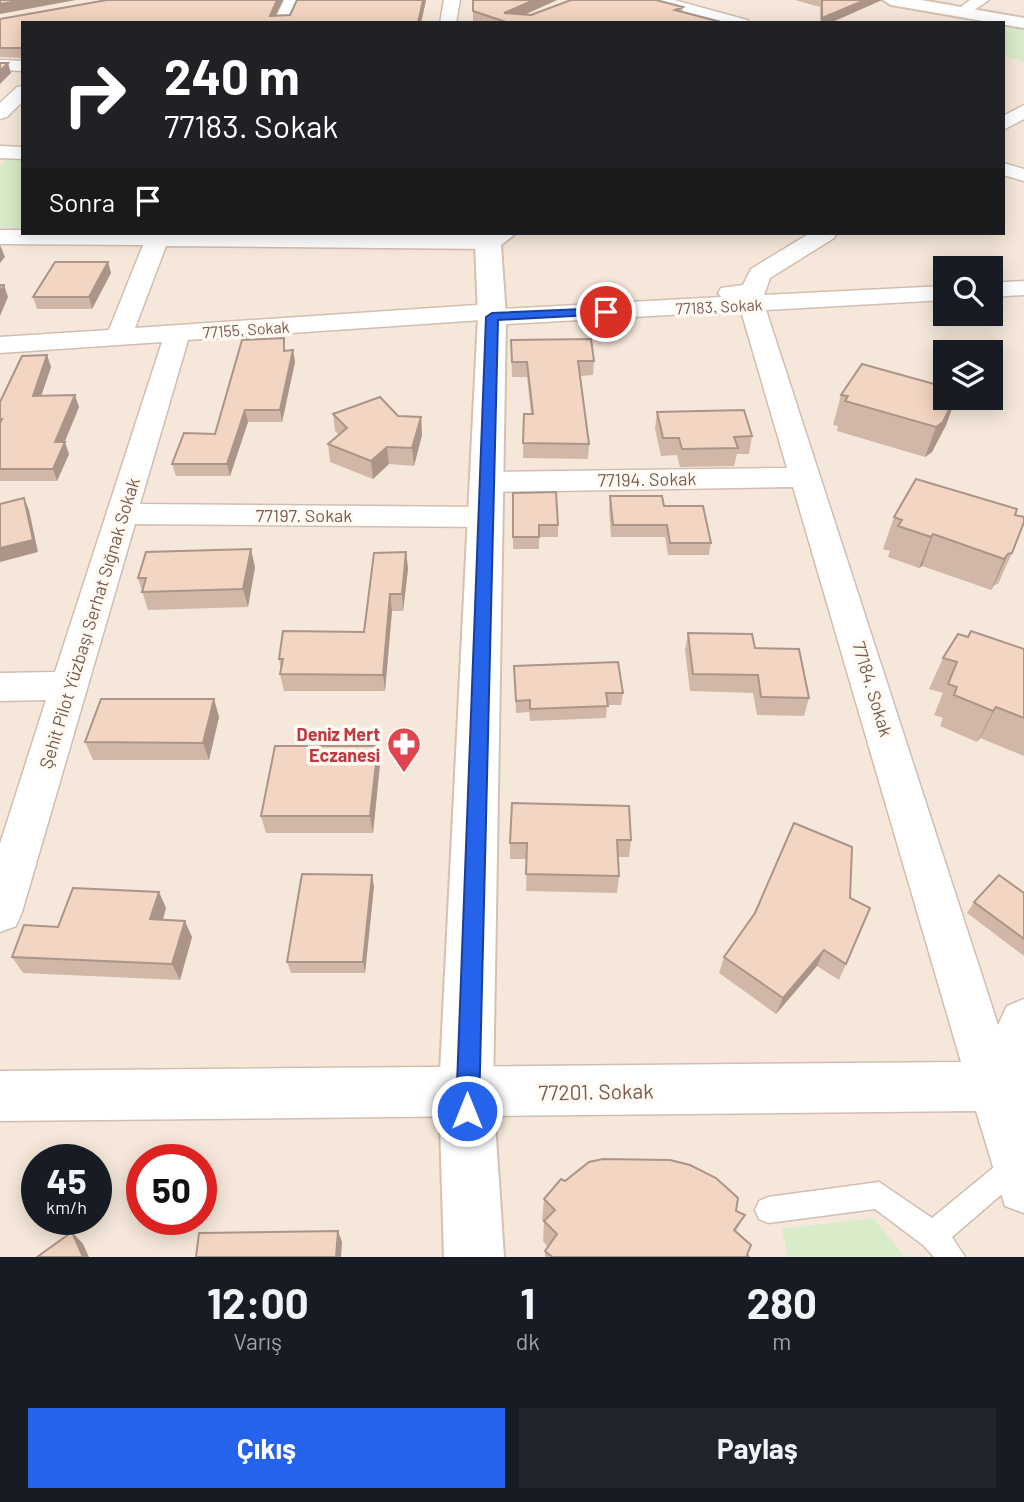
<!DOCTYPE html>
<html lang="tr">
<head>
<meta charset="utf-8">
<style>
	body { margin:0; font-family:Barlow,sans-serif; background:#20242c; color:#f1f3f6; height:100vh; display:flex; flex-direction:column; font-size:26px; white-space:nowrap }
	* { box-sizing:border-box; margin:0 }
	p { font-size:23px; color:#9ea1a6 }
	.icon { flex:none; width:38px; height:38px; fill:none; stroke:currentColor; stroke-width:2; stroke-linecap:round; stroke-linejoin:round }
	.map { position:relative; height:1257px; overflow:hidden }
	.side { display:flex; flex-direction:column; background:#171b24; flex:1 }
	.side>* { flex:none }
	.hud { position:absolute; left:21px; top:21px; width:984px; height:214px; border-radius:0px; box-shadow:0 4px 18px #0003; background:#202124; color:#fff; overflow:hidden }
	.buttons { position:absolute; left:933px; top:256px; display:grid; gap:14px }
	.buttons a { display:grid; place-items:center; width:70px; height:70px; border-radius:0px; background:#171b24; box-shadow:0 4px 18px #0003; font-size:35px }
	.speed { position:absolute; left:21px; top:1144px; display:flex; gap:14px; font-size:35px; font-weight:700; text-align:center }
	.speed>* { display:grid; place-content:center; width:91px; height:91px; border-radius:50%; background:#171b24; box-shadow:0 4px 18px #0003; line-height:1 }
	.speed small { font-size:18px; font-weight:400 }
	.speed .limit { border:10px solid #d22; background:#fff; color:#111 }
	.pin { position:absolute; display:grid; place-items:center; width:60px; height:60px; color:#fff; margin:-30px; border:4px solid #fff; border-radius:50%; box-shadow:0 2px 7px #0007 }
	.me { position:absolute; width:77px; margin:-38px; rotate:0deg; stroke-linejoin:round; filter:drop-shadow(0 0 5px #0008) }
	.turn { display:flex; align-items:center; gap:24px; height:147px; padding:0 28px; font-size:32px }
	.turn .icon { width:91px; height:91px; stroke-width:2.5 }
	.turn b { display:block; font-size:49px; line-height:60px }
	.then { display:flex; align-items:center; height:66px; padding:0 28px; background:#0003; gap:14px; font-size:26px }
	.eta { display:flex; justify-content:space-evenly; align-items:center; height:119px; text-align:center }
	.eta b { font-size:42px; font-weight:700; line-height:49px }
	.button { display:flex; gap:14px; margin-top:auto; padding:14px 28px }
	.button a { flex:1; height:80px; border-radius:0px; background:#2563eb; color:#fff; font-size:28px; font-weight:700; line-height:80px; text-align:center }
	.button a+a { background:#20242c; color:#f1f3f6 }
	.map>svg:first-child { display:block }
</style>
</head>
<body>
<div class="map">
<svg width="1024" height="1257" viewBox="0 0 1024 1257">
	<rect width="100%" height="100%" fill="#fdf6ec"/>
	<path fill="#f5e8da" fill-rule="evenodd" d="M0,0H1024V1257H0ZM23,23H1003V233H23ZM945,268H990V313H945ZM945,352H990V397H945ZM37,1160H96V1220H37ZM142,1160H201V1220H142Z"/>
	<g fill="#d8ecc9">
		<polygon points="1003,25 1024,27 1024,62 1003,55"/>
		<polygon points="7,158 23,159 23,228 0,228 0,167"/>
		<polygon points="873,1218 905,1257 788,1257 782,1229"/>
	</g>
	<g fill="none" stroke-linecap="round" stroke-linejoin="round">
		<g stroke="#d1beb0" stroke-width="3">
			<polygon id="lane" points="1014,1154 1024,1160 1023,1176 952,1237 965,1257 934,1257 923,1245 875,1209 768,1223 759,1219 755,1210 759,1201 768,1197 879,1182 932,1218 1005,1158"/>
		</g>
		<g stroke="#d1beb0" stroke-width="3">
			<g id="street">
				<polygon points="284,0 300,0 289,23 273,23"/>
				<polygon points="444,0 460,0 456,23 440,23"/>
				<polygon points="649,0 674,0 747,20 749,23 722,23 652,3"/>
				<polygon points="970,0 989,0 974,10 964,10 961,7"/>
				<polygon points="0,60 23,61 23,71 0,70"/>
				<polygon points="23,86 23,101 7,117 0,119 0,103 17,87"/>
				<polygon points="1024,105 1024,119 1003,130 1003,116"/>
				<polygon points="0,146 23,147 23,159 0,158"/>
				<polygon points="1003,163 1024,169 1024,181 1003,175"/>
				<polygon points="0,230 23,230 23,233 488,235 496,237 499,242 496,247 488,249 166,246 135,328 492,304 502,309 721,297 718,293 721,288 743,285 751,269 810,233 837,233 834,238 770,278 764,295 945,286 945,300 766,310 998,1025 1007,1006 1024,999 1024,1213 1005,1206 976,1111 0,1121 0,1071 961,1062 793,487 486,492 475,489 471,482 475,475 486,472 787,468 741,311 492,325 482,320 188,340 140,504 485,507 496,510 501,517 496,524 485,527 135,524 22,912 16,926 0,932 0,844 46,700 0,701 0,673 55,672 162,342 0,353 0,337 109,330 143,245 0,244"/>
				<polygon points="1024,281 1024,295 990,297 990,283"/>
			</g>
		</g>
		<g stroke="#d6c0b0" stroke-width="4">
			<g id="secondary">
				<polygon points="883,0 921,0 1024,18 1024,28 891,5"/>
				<polygon points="486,233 516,233 501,245 506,317 493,1092 504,1257 444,1257 439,1092 478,317 475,242"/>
			</g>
		</g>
		<use href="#lane" fill="#fff" fill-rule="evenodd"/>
		<use href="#street" fill="#fff" fill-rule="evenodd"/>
		<use href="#secondary" fill="#fff" fill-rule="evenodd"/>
	</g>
	<g fill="#d1b7a8">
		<polygon points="107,0 283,0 276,16 290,15 297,0 426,0 421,23 23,23 23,58 0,57 0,19"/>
		<polygon points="473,0 557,0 524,15 531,15 683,7 682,12 725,23 477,23 473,21"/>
		<polygon points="795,0 882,0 830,23 820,23 820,7"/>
		<polygon points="108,262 111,273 92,309 37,309 33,297"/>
		<polygon points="511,340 594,361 593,375 580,376 589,444 588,459 523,458 524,414 531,414 527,377 512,377"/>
		<polygon points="286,350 293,350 295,362 282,422 248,422 230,476 176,476 172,464 215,434"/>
		<polygon points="47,355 51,367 41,396 79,407 64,442 69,454 57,481 0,481 0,402"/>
		<polygon points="841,395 945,397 956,397 946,425 932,452 925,457 837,431 838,426 833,425"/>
		<polygon points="657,412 752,436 749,454 737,454 734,466 680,467 677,455 661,456 655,429"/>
		<polygon points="333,414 421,417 422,435 414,466 389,464 373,479 330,462 328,444 339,435 335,431"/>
		<polygon points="513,493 558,525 558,537 539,537 539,549 513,549"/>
		<polygon points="610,496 664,506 711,543 709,555 668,555 665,537 611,537 609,508"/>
		<polygon points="1015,515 1012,553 998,584 994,585 991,590 922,566 919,568 888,557 890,551 883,549 894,517"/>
		<polygon points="406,552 408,569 403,611 392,611 385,691 284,691 280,674 281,670 279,659 364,632"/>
		<polygon points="255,567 248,607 148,610 138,578"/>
		<polygon points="688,633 755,648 809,698 804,716 757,715 753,693 690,691 685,650"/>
		<polygon points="968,637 1024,649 1024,756 980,738 977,742 940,726 943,718 934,715 943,693 929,689 943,658"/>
		<polygon points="514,666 623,693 621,705 607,705 606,718 530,721 529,712 516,713"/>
		<polygon points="214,699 219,717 209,760 93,760 85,742"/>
		<polygon points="380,764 373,833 266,833 261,816"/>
		<polygon points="794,823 846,964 839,980 817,966 776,1014 719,973 724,957 755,913"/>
		<polygon points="631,840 629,857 618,857 619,876 617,893 526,891 527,859 510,859 510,843"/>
		<polygon points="374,886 365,973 291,973 287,962"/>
		<polygon points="1024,893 1024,956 967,913 974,902"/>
		<polygon points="166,908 163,920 192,937 180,980 23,973 12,957 58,927"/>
		<polygon points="565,1181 736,1211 745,1215 736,1231 747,1255 749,1257 545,1257 545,1251 548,1247 543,1241 544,1222 542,1220 544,1199"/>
	</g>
	<g fill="#aa9588">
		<polygon points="24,0 76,0 0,14 0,4"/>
		<polygon points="277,0 283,0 272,23 270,16"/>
		<polygon points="423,0 426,0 421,23 418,23"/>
		<polygon points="534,0 557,0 506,23 504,13"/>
		<polygon points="865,0 882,0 830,23 821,23 822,18"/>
		<polygon points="8,63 11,73 0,84 0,71"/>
		<polygon points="0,245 5,257 0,263"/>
		<polygon points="108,262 111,273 92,309 89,297"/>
		<polygon points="4,285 8,297 0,316 0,294"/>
		<polygon points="293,350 295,362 282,422 280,410"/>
		<polygon points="47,355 51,367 37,408 33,396"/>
		<polygon points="75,395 79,407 61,451 65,442 69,454 57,481 53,469 55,442"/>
		<polygon points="956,397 946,425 932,452 925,457 936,427"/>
		<polygon points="245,410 248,422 230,476 227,464"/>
		<polygon points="421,417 422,435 414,466 412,448"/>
		<polygon points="387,447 389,464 373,479 371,461"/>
		<polygon points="24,498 29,510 38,552 0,562 0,548"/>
		<polygon points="933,534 922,566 919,568 931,537"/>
		<polygon points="251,549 255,567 248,607 243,589"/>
		<polygon points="406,552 408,569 403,611 402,594"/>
		<polygon points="1008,554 994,585 991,590 1004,559"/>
		<polygon points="390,594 392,611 385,691 383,675"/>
		<polygon points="214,699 219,717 209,760 203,743"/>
		<polygon points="996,707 980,738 977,742 993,711"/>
		<polygon points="378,746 380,764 373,833 370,816"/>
		<polygon points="372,875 374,886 365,973 363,962"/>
		<polygon points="159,892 166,908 158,935 150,919"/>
		<polygon points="185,921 192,937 180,980 172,964"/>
		<polygon points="824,950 817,966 776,1014 783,998"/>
		<polygon points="338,1231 342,1242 341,1257 336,1257"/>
		<polygon points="72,1232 83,1244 89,1257 83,1257"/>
	</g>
	<g fill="#f3d5c3" stroke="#aa9588" stroke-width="2">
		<polygon points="0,0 24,0 0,4"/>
		<polygon points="107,0 277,0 270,16 290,15 297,0 423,0 418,23 23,23 23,48 0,48 0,19"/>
		<polygon points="473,0 534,0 504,13 531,15 571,0 656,0 683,7 675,10 725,23 505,23 506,22 473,11"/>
		<polygon points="822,0 865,0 822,18"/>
		<polygon points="0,63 8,63 0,71"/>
		<polygon points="55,262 108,262 89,297 33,297"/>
		<polygon points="0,285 4,285 0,294"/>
		<polygon points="284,338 284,351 293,350 280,410 245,410 227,464 172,464 184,433 215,434 242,340"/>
		<polygon points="591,339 594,361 578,361 589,444 523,443 524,414 533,414 527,362 512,362 511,340"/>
		<polygon points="47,355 33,396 75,395 55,442 65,442 53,469 0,469 0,423 2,419 0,419 0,402 22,356"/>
		<polygon points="862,364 945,387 945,397 955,397 943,422 936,427 845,401 848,396 841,395"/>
		<polygon points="380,397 398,416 421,417 412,448 387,447 371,461 328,444 347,428 333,414"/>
		<polygon points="744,410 752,436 734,437 738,448 682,449 679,438 663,438 657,412"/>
		<polygon points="916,479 1017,509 1015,515 1024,517 1024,522 1012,553 1008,554 1004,559 933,534 931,537 898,526 902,520 894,517"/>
		<polygon points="556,492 558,525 539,525 539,537 513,537 513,493"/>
		<polygon points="610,496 662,496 664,506 703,506 711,543 670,543 667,525 613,525"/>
		<polygon points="24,498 33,540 0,548 0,504"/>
		<polygon points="251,549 243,589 142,592 146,578 138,578 146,552"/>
		<polygon points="406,552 402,594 390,594 383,675 280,674 283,659 279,659 283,631 364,632 374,553"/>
		<polygon points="971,631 1024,649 1024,718 996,707 993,711 954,695 957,687 948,684 957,662 943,658 958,634 968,637"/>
		<polygon points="688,633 752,634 755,648 799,649 809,698 761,697 758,675 693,674"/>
		<polygon points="618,662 623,693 606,693 608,706 530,709 530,700 516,701 514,666"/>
		<polygon points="101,699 214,699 203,743 85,742"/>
		<polygon points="275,746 378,746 370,816 261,816"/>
		<polygon points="512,803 629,806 631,840 617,840 619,876 526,874 527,843 510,843"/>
		<polygon points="794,823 852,847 850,898 870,908 846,964 824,950 783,998 724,957 755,913"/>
		<polygon points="302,874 372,875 363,962 287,962"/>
		<polygon points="999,875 1024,893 1024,939 974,902"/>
		<polygon points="73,888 159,892 150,919 185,921 172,964 12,957 24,925 58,927"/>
		<polygon points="603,1159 670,1160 690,1165 716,1178 738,1198 736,1211 745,1215 734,1230 751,1245 747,1255 749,1257 552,1257 545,1251 557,1234 544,1221 555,1210 544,1199 561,1179 565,1181 589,1162"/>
		<polygon points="338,1231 336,1257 196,1257 199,1233"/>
		<polygon points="72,1232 83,1257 37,1257"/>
	</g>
	<polygon fill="#2563eb" stroke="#184099" stroke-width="2" points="606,308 611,312 610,314 498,320 479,1111 475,1119 467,1123 459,1119 456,1111 486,317 492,313"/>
	<defs>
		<g id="pharmacy-pin" transform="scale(1.75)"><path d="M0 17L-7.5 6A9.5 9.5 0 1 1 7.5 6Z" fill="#e0444e" stroke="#fffaf3"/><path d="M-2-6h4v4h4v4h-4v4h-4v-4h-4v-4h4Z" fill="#fff"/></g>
	</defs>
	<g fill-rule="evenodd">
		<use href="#pharmacy-pin" x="404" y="744"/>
	</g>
	<g text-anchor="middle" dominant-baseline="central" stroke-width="7" stroke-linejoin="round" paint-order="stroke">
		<g font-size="16" fill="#7a5c4d" stroke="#fffaf3">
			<text transform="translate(719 306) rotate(-3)">77183. Sokak</text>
			<text transform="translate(246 329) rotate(-4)">77155. Sokak</text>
		</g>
		<g font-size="18" fill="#7a5c4d" stroke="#fffaf3">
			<text transform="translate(647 479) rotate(-1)">77194. Sokak</text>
			<text x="304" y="515">77197. Sokak</text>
			<text transform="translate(89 623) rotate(-73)">Şehit Pilot Yüzbaşı Serhat Sığnak Sokak</text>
			<text transform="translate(873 689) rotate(73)">77184. Sokak</text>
		</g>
		<g font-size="18" font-weight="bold" fill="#be3a42" stroke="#fffaf3" text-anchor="end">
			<text x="380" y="734">Deniz Mert<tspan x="380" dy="21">Eczanesi</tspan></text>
		</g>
		<g font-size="21" fill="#7a5c4d" stroke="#fffaf3">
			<text transform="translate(596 1091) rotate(-1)">77201. Sokak</text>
		</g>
	</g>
</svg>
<div class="buttons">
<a><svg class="icon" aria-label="search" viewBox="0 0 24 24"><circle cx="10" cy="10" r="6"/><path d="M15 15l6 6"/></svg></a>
<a><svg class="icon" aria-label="layers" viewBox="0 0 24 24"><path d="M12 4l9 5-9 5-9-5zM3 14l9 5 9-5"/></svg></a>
</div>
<div class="speed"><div>45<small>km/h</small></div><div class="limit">50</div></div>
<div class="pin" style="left:606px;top:312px;background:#d93025"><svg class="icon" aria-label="arrive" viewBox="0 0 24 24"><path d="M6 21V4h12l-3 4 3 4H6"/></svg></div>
<svg class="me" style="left:467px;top:1111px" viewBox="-20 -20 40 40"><circle r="17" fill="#2563eb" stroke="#fff" stroke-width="3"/><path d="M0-11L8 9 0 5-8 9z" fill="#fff"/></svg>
<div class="hud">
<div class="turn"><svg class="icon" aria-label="right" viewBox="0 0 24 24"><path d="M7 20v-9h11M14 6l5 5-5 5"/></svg><div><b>240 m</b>77183. Sokak</div></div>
<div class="then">Sonra<svg class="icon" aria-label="arrive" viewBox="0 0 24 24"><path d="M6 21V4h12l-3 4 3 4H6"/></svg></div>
</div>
</div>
<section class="side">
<div class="eta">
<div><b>12:00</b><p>Varış</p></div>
<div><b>1</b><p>dk</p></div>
<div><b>280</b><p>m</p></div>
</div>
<div class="button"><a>Çıkış</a><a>Paylaş</a></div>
</section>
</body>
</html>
